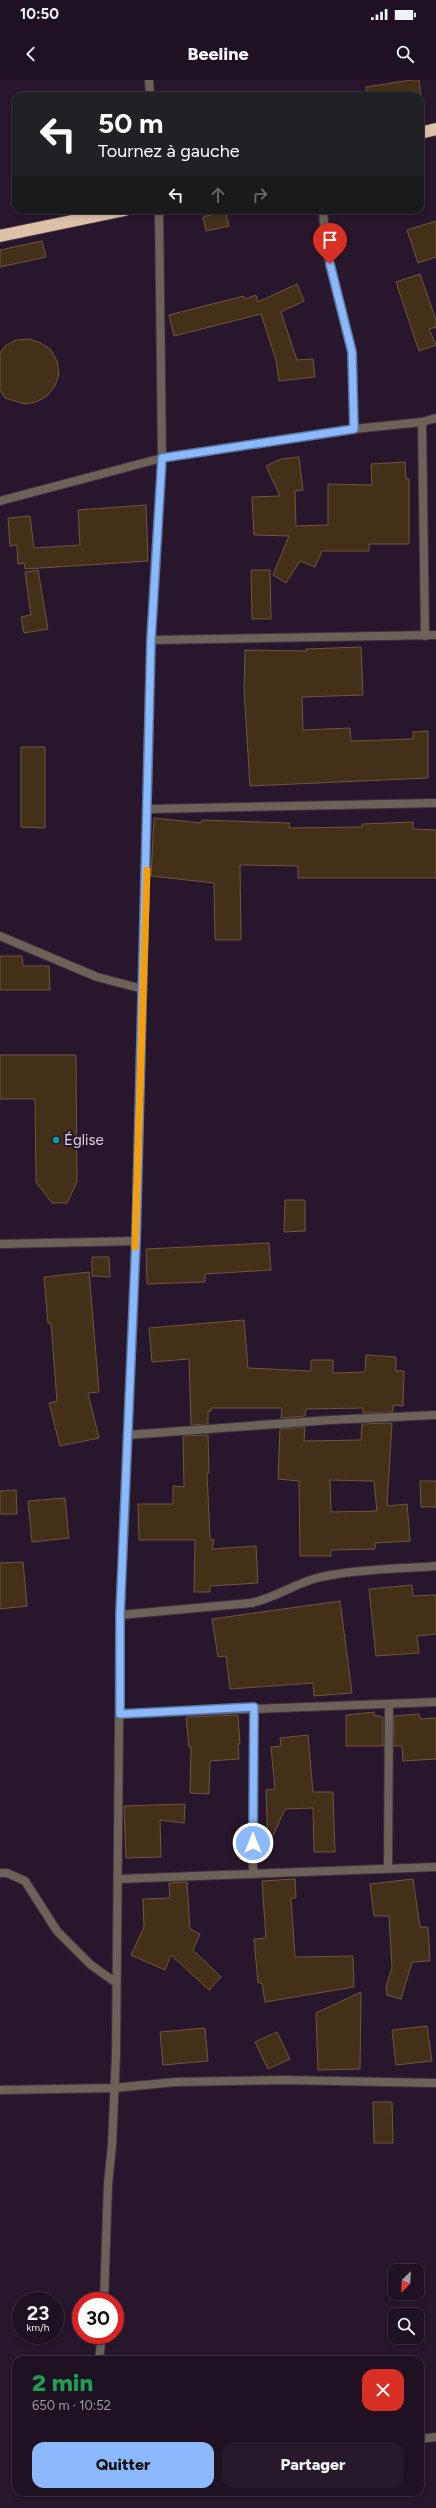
<!DOCTYPE html>
<html lang="fr">
<head>
<meta charset="utf-8">
<style>
	body { margin:0; font-family:Figtree,sans-serif; background:#261a2a; color:#f1f3f6; height:100vh; display:flex; flex-direction:column; font-size:15px; white-space:nowrap }
	* { box-sizing:border-box; margin:0 }
	p { font-size:13px; color:#a19da5 }
	.icon { flex:none; width:22px; height:22px; fill:none; stroke:currentColor; stroke-width:2; stroke-linecap:round; stroke-linejoin:round }
	.map { position:relative; flex:1; overflow:hidden }
	.side { position:absolute; left:12px; top:2276px; width:412px; height:140px; display:flex; flex-direction:column; background:#1e1121; border-radius:12px; box-shadow:0 2px 6px #0003,0 0 0 1px #3c313f }
	.side>* { flex:none }
	.top-card { position:absolute; left:12px; top:12px; width:412px; height:122px; border-radius:12px; box-shadow:0 2px 6px #0003,0 0 0 1px #3c313f; background:#202124; color:#fff; overflow:hidden }
	.needle { width:26px; rotate:204deg }
	.tools { position:absolute; left:388px; top:2184px; display:grid; gap:8px }
	.tools a { display:grid; place-items:center; width:36px; height:36px; border-radius:8px; background:#1e1121; box-shadow:0 2px 6px #0003,0 0 0 1px #3c313f; font-size:20px }
	.speed { position:absolute; left:12px; top:2212px; display:flex; gap:8px; font-size:20px; font-weight:700; text-align:center }
	.speed>* { display:grid; place-content:center; width:52px; height:52px; border-radius:50%; background:#1e1121; box-shadow:0 2px 6px #0003,0 0 0 1px #3c313f; line-height:1 }
	.speed small { font-size:10px; font-weight:400 }
	.speed .limit { border:6px solid #d22; background:#fff; color:#111 }
	.pin { position:absolute; display:grid; place-items:center; width:34px; height:34px; color:#fff; margin:-41px -17px; border-radius:50% 50% 50% 0; rotate:-45deg; box-shadow:0 0 4px #0007 }
	.pin .icon { rotate:45deg }
	.me { position:absolute; width:44px; margin:-22px; rotate:0deg; stroke-linejoin:round; filter:drop-shadow(0 0 3px #0008) }
	.turn { display:flex; align-items:center; gap:14px; height:84px; padding:0 20px; font-size:18px }
	.turn .icon { width:52px; height:52px; stroke-width:2.5 }
	.turn b { display:block; font-size:28px; line-height:34px }
	.lanes { display:flex; align-items:center; height:38px; padding:0 20px; background:#0003; justify-content:center; gap:20px; direction:ltr }
	.lanes .off { opacity:.35 }
	.round { display:grid; place-items:center; flex:none; width:42px; height:42px; border-radius:12px; background:#261a2a }
	.overview { display:flex; align-items:center; justify-content:space-between; height:68px; padding:0 20px }
	h1 { font-size:24px; font-weight:800; line-height:30px; color:#1e9e55 }
	.cta { display:flex; gap:8px; margin-top:auto; padding:8px 20px }
	.cta a { flex:1; height:46px; border-radius:12px; background:#8bb9fc; color:#111; font-size:16px; font-weight:800; line-height:46px; text-align:center }
	.cta a+a { background:#261a2a; color:#f1f3f6 }
	.status { display:flex; justify-content:space-between; align-items:center; height:28px; padding:0 20px; background:#1e1121; direction:ltr }
	.status svg { height:11px; fill:currentColor }
	header { display:flex; justify-content:space-between; align-items:center; height:52px; padding:0 20px; background:#1e1121; font-size:18px; font-weight:800 }
	.map>svg:first-child { display:block }
</style>
</head>
<body>
<div class="status"><b>10:50</b><svg viewBox="0 0 49 12"><path d="M0 12V9h3v3zM5 12V6h3v6zM10 12V3h3v9zM15 12V0h3v12zM26 1h20v11H26zM47 4h2v5h-2z"/></svg></div>
<header><svg class="icon" aria-label="back" viewBox="0 0 24 24"><path d="M15 5l-7 7 7 7"/></svg>Beeline<svg class="icon" aria-label="search" viewBox="0 0 24 24"><circle cx="10" cy="10" r="6"/><path d="M15 15l6 6"/></svg></header>
<div class="map">
<svg width="436" height="2428" viewBox="0 0 436 2428">
	<rect width="100%" height="100%" fill="#28172c"/>
	<g fill="#442f19" stroke="#6e573f" fill-rule="evenodd">
		<polygon points="411,0 419,0 421,16 367,16 366,7"/>
		<polygon points="225,131 229,146 206,151 203,137"/>
		<polygon points="436,141 436,177 418,183 407,150"/>
		<polygon points="42,161 46,177 0,187 0,170"/>
		<polygon points="420,194 436,240 436,247 429,249 436,265 419,271 396,202"/>
		<polygon points="297,204 304,221 281,232 297,280 313,279 315,297 279,301 276,280 261,234 174,256 169,235 244,216 245,219 256,215 258,222"/>
		<polygon points="29,259 41,263 51,270 57,281 59,294 55,306 47,316 36,322 24,324 5,318 0,310 0,273 5,266 16,260"/>
		<polygon points="299,377 303,410 295,411 296,446 328,445 328,404 372,405 371,384 405,382 406,399 409,399 409,464 369,464 369,471 322,471 315,487 300,481 286,503 273,495 289,456 254,455 252,417 280,416 266,386 281,379"/>
		<polygon points="146,425 148,481 25,489 24,483 18,484 17,465 10,466 8,438 30,436 34,468 80,465 78,430"/>
		<polygon points="38,490 48,549 24,553 21,537 31,535 25,492"/>
		<polygon points="251,490 270,490 271,539 252,539"/>
		<polygon points="361,567 363,615 302,617 303,650 350,648 351,661 413,659 413,652 428,651 428,698 250,706 244,610 245,570 307,571 306,569"/>
		<polygon points="21,667 45,667 45,748 21,747"/>
		<polygon points="154,738 201,743 202,740 290,743 289,748 362,747 362,744 413,742 413,749 436,750 436,798 298,798 298,786 240,785 241,860 215,860 214,803 151,796"/>
		<polygon points="0,876 22,876 23,886 49,886 50,910 0,910"/>
		<polygon points="0,975 76,975 77,1102 67,1123 52,1123 36,1102 35,1019 0,1019"/>
		<polygon points="285,1120 305,1120 305,1151 284,1152"/>
		<polygon points="269,1163 271,1190 205,1194 205,1202 147,1204 146,1169"/>
		<polygon points="92,1177 109,1177 110,1197 92,1196"/>
		<polygon points="89,1192 99,1312 88,1313 99,1358 60,1366 49,1323 57,1321 51,1243 48,1243 44,1197"/>
		<polygon points="244,1240 248,1288 311,1291 311,1280 333,1280 333,1293 365,1292 366,1275 396,1277 396,1291 404,1291 403,1326 393,1325 393,1332 363,1333 363,1328 306,1329 305,1336 281,1338 282,1328 211,1328 211,1331 208,1331 208,1344 191,1345 189,1279 152,1282 149,1248"/>
		<path d="M392,1343L387,1426L407,1424L410,1461L375,1463V1469L331,1470V1476H300L299,1401L278,1399L280,1349L305,1347L304,1361L361,1360L362,1344ZM330,1400L374,1401L377,1431L331,1432Z"/>
		<polygon points="208,1355 209,1393 207,1393 210,1459 214,1460 212,1469 256,1466 258,1503 210,1506 210,1512 194,1512 195,1460 139,1460 138,1424 173,1424 173,1406 184,1407 183,1356"/>
		<polygon points="420,1401 436,1401 436,1427 421,1427"/>
		<polygon points="16,1410 17,1434 0,1434 0,1411"/>
		<polygon points="65,1418 69,1458 32,1462 28,1421"/>
		<polygon points="23,1482 27,1526 0,1529 0,1483"/>
		<polygon points="412,1505 413,1516 436,1515 436,1554 417,1556 419,1573 376,1576 369,1509"/>
		<polygon points="340,1521 352,1613 314,1616 313,1603 230,1609 226,1576 218,1577 212,1539"/>
		<polygon points="374,1632 374,1635 383,1637 383,1666 346,1666 346,1635"/>
		<polygon points="419,1634 420,1639 436,1638 436,1679 403,1681 402,1666 394,1666 394,1636"/>
		<polygon points="238,1635 240,1664 238,1664 239,1679 210,1681 209,1714 190,1713 191,1667 189,1667 186,1637"/>
		<polygon points="308,1655 313,1712 333,1712 335,1772 314,1772 313,1728 285,1729 268,1767 266,1710 275,1709 271,1667 281,1666 280,1658"/>
		<polygon points="185,1724 184,1743 160,1740 161,1777 126,1778 124,1726"/>
		<polygon points="295,1799 296,1818 291,1818 295,1877 353,1876 354,1907 265,1922 262,1903 258,1903 254,1859 266,1858 262,1801"/>
		<polygon points="413,1799 420,1847 428,1847 430,1881 412,1882 401,1919 387,1915 386,1906 392,1888 389,1836 374,1836 370,1804"/>
		<polygon points="187,1802 190,1849 200,1854 193,1870 221,1897 209,1910 171,1875 165,1890 131,1875 144,1847 143,1819 170,1818 169,1803"/>
		<polygon points="361,1912 360,1989 318,1990 316,1933"/>
		<polygon points="427,1946 432,1981 396,1985 392,1950"/>
		<polygon points="205,1948 208,1981 163,1985 160,1952"/>
		<polygon points="277,1952 290,1979 268,1989 255,1962"/>
		<polygon points="373,2022 392,2022 393,2063 374,2063"/>
	</g>
	<g fill="none" stroke-linecap="round" stroke-linejoin="round">
		<g stroke="#413145" stroke-width="10">
			<g id="street">
				<polyline points="149,0 150,16"/>
				<polyline points="323,130 326,169 352,272 354,349"/>
				<polyline points="422,342 425,556"/>
				<polyline points="0,421 162,378 354,349 422,342 436,338"/>
				<polyline points="151,560 436,555"/>
				<polyline points="148,729 436,723"/>
				<polyline points="0,856 97,897 143,909"/>
				<polyline points="0,1164 136,1161"/>
				<polyline points="127,1355 330,1340 436,1335"/>
				<path d="M120,1535L251,1523C275,1518 294,1504 317,1498C352,1489 399,1489 436,1486"/>
				<polyline points="120,1634 436,1622"/>
				<polyline points="388,1788 389,1624"/>
				<polyline points="0,1793 7,1793 25,1801 57,1851 91,1885 115,1902"/>
				<polyline points="253,1793 254,1627"/>
				<polyline points="118,1799 436,1787"/>
				<polyline points="0,2010 114,2008 175,2002 285,2000 436,2003"/>
				<polyline points="104,2221 108,2104 112,2065 116,1975 120,1535 136,1161 151,560 162,378 159,130"/>
				<polyline points="99,2280 102,2255"/>
				<polyline points="420,2359 436,2357"/>
			</g>
		</g>
		<g stroke="#413145" stroke-width="14">
			<g id="highway">
				<polyline points="420,53 436,49"/>
				<polyline points="0,156 125,130"/>
			</g>
		</g>
		<use href="#street" stroke="#6d6258" stroke-width="8"/>
		<use href="#highway" stroke="#ddc2a9" stroke-width="12"/>
	</g>
	<g fill="none" stroke-linecap="round" stroke-linejoin="round">
		<g stroke="#5a78a4" stroke-width="10">
			<polyline id="route" points="253,1763 254,1627 120,1634 120,1535 136,1161 151,560 162,378 354,349 352,272 330,184"/>
		</g>
		<use href="#route" stroke="#8bb9fc" stroke-width="7"/>
		<polyline stroke="#f59e0b" stroke-width="7" points="135,1167 147,790"/>
	</g>
	<circle fill="#0f9aa8" stroke="#28172c" stroke-width="1.5" cx="56" cy="1060" r="4"/>
	<g text-anchor="middle" dominant-baseline="central" stroke-width="4" stroke-linejoin="round" paint-order="stroke">
		<g font-size="15" fill="#ded2e0" stroke="#28172c" text-anchor="start">
			<text x="64" y="1060">Église</text>
		</g>
	</g>
</svg>
<div class="tools">
<a><svg class="needle" viewBox="-14 -14 28 28"><path d="M0-13l5 13h-10z" fill="#e53935"/><path d="M0 13l5-13h-10z" fill="#a19da5"/></svg></a>
<a><svg class="icon" aria-label="search" viewBox="0 0 24 24"><circle cx="10" cy="10" r="6"/><path d="M15 15l6 6"/></svg></a>
</div>
<div class="speed"><div>23<small>km/h</small></div><div class="limit">30</div></div>
<div class="pin" style="left:330px;top:184px;background:#d93025"><svg class="icon" aria-label="arrive" viewBox="0 0 24 24"><path d="M6 21V4h12l-3 4 3 4H6"/></svg></div>
<svg class="me" style="left:253px;top:1763px" viewBox="-20 -20 40 40"><circle r="17" fill="#8bb9fc" stroke="#fff" stroke-width="3"/><path d="M0-11L8 9 0 5-8 9z" fill="#fff"/></svg>
<div class="top-card">
<div class="turn"><svg class="icon" aria-label="left" viewBox="0 0 24 24"><path d="M17 20v-9H6M10 6l-5 5 5 5"/></svg><div><b>50 m</b>Tournez à gauche</div></div>
<div class="lanes"><svg class="icon" aria-label="left" viewBox="0 0 24 24"><path d="M17 20v-9H6M10 6l-5 5 5 5"/></svg><svg class="icon off" aria-label="ahead" viewBox="0 0 24 24"><path d="M12 20V5M6 11l6-6 6 6"/></svg><svg class="icon off" aria-label="right" viewBox="0 0 24 24"><path d="M7 20v-9h11M14 6l5 5-5 5"/></svg></div>
</div>
<section class="side">
<div class="overview"><div><h1>2 min</h1><p>650 m · 10:52</p></div><a class="round" style="background:#d93025;color:#fff"><svg class="icon" aria-label="close" viewBox="0 0 24 24"><path d="M6 6l12 12M18 6L6 18"/></svg></a></div>
<div class="cta"><a>Quitter</a><a>Partager</a></div>
</section>
</div>
</body>
</html>
